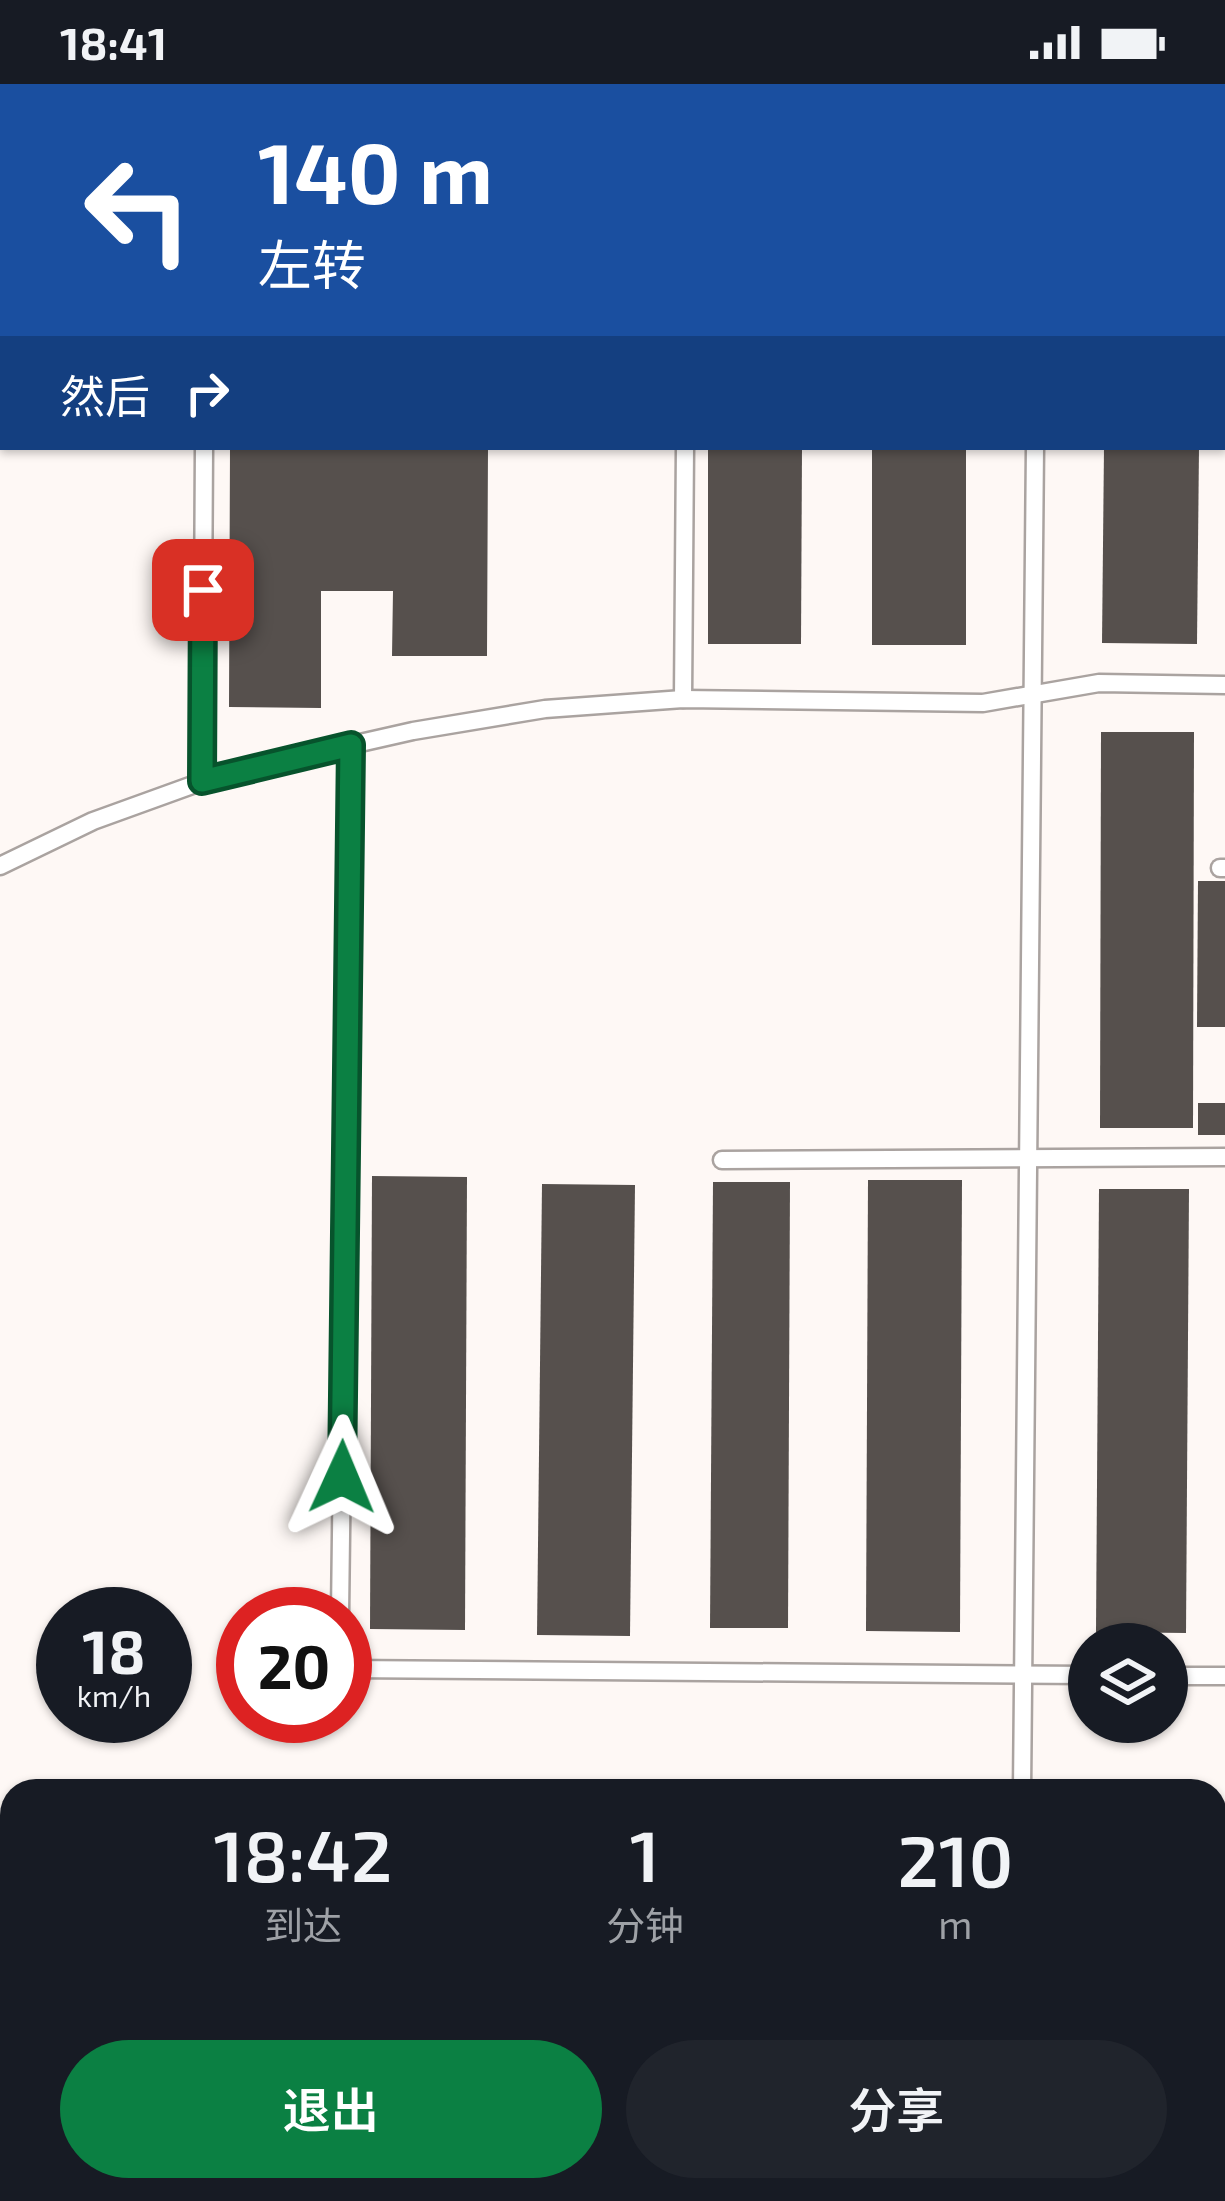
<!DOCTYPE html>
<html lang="zh">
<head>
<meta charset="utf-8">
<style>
	body { margin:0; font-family:"Exo 2","Noto Sans SC",sans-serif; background:#20242c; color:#f1f3f6; height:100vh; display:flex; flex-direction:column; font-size:45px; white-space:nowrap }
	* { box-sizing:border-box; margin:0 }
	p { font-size:39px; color:#9ea1a6 }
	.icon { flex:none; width:66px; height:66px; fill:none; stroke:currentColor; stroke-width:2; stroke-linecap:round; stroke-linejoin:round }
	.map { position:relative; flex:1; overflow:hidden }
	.panel { position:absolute; left:0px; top:1695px; width:1227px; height:423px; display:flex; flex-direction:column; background:#171b24; border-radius:36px 36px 0 0; box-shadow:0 3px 9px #0004 }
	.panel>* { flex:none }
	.banner { position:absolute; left:0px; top:0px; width:1227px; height:366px; box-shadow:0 3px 9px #0004; background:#1a4fa0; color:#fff; overflow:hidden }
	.controls { position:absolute; left:1068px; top:1539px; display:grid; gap:24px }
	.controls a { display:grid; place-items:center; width:120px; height:120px; border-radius:50%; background:#171b24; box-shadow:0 3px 9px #0004; font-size:60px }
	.speed { position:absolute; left:36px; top:1503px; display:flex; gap:24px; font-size:60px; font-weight:700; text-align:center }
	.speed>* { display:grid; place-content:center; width:156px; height:156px; border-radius:50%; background:#171b24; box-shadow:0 3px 9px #0004; line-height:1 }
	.speed small { font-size:30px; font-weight:400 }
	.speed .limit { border:18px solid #d22; background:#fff; color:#111 }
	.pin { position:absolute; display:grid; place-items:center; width:102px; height:102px; color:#fff; margin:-51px; border-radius:24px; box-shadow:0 6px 18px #0006 }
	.me { position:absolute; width:132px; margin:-66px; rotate:1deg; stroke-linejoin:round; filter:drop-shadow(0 0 9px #0008) }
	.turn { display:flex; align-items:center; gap:42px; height:252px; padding:0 60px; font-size:54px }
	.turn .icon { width:156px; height:156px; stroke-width:2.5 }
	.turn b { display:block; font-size:84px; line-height:102px }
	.then { display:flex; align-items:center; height:114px; padding:0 60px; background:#0003; gap:24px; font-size:45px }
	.eta { display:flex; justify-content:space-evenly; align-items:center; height:204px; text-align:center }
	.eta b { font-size:72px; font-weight:600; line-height:84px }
	.primary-button { display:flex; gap:24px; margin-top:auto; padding:24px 60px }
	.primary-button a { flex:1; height:138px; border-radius:72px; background:#0b8043; color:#fff; font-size:48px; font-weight:600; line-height:138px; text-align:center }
	.primary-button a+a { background:#20242c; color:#f1f3f6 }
	.status { display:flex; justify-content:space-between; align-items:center; height:84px; padding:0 60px; background:#171b24; direction:ltr }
	.status svg { height:33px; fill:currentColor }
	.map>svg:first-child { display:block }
</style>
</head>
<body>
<div class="status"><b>18:41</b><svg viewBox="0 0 49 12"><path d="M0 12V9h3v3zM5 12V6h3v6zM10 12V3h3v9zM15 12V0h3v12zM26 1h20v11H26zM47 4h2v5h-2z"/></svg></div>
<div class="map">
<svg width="1225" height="2117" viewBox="0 0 1225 2117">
	<rect width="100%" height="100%" fill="#fef8f5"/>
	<polygon fill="#f9eae2" points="1215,2058 1225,2058 1225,2117 373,2117 373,2106 1215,2106"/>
	<g fill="#56504d">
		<polygon points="230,363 488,363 487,572 392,572 393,507 321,507 321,624 229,623"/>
		<polygon points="708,363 802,363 801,560 708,560"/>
		<rect x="872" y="363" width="94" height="198"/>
		<polygon points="1104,363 1199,363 1197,560 1102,559"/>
		<polygon points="1101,648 1194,648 1193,1044 1100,1044"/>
		<polygon points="1198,797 1225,797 1225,943 1197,943"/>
		<rect x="1198" y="1019" width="27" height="32"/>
		<polygon points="372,1092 467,1093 465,1546 370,1545"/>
		<polygon points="868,1096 962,1096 960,1548 866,1547"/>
		<polygon points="713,1098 790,1098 788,1544 710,1544"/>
		<polygon points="542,1100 635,1101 630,1552 537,1551"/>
		<polygon points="1099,1105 1189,1105 1186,1549 1096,1548"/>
		<rect x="437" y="2106" width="125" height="11"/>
		<rect x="826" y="2106" width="126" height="11"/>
		<rect x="1089" y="2106" width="91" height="11"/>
	</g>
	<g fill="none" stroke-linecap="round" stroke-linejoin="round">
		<g stroke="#aaa3a0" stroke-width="21">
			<g id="lane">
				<polyline points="205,3 205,0"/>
				<polyline points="1039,3 1039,0"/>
				<polyline points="1061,3 1067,0"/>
				<polyline points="0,191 3,190"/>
				<polyline points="683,615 685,363"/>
				<polyline points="202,697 204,363"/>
				<polyline points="0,782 93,737 223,690 413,647 545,625 683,615 983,619 1099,599 1225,601"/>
				<polyline points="1220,784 1225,784"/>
				<polyline points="722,1076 1225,1073"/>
				<polyline points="340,1530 351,661"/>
				<polyline points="345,1585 1089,1591"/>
				<polyline points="1167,1592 1225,1592"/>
				<polyline points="1022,1707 1035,363"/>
				<polyline points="787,2117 787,2106"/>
				<polyline points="1017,2117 1018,2106"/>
			</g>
		</g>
		<g stroke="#aaa3a0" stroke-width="50">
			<g id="secondary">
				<polyline points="0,1817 12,1818"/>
				<polyline points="1215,1831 1225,1831"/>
			</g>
		</g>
		<use href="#lane" stroke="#fff" stroke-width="16"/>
		<use href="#secondary" stroke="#fff" stroke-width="45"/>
	</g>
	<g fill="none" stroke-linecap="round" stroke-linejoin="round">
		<g stroke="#07532c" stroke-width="30">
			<polyline id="route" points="203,506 202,697 351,661 342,1393"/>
		</g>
		<use href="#route" stroke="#0b8043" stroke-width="21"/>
	</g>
</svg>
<div class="controls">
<a><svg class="icon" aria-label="layers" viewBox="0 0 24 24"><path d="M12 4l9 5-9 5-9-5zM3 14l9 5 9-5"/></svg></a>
</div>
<div class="speed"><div>18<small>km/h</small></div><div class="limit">20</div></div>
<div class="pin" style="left:203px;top:506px;background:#d93025"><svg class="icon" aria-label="arrive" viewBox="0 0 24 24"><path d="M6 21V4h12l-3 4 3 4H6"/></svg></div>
<svg class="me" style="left:342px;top:1393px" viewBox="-20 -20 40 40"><path d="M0-17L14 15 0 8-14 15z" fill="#0b8043" stroke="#fff" stroke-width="4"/></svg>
<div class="banner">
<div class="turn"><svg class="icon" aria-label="left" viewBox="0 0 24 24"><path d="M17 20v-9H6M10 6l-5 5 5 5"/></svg><div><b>140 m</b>左转</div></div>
<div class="then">然后<svg class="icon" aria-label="right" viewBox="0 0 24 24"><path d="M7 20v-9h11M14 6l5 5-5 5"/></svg></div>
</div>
<section class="panel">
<div class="eta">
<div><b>18:42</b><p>到达</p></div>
<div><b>1</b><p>分钟</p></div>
<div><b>210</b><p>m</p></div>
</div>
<div class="primary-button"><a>退出</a><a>分享</a></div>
</section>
</div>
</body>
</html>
